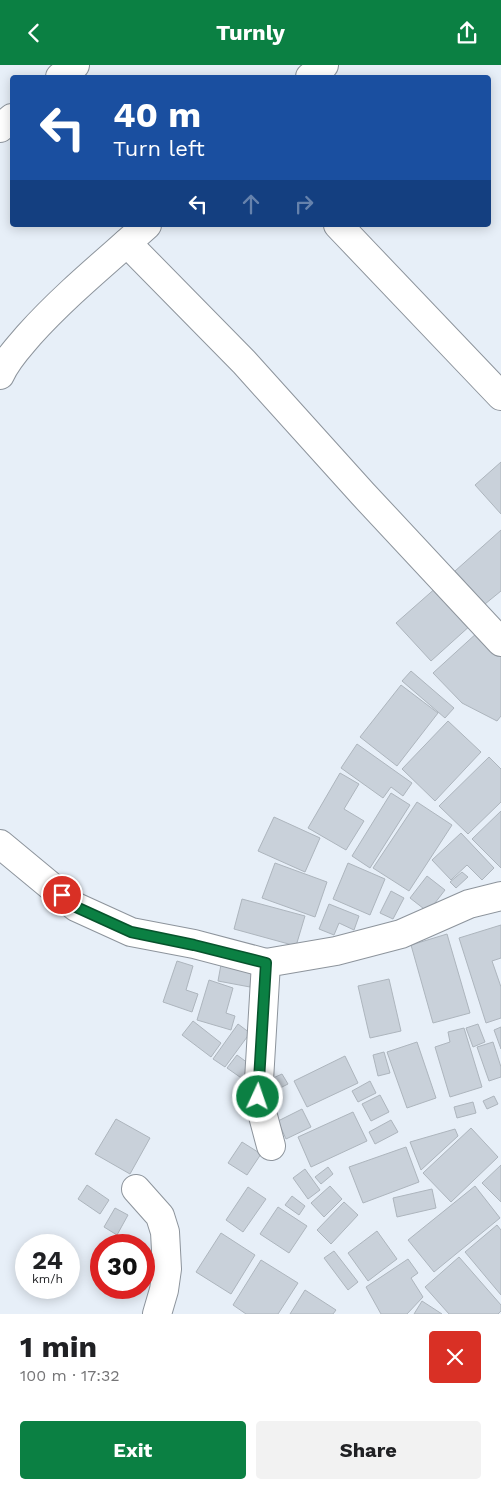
<!DOCTYPE html>
<html lang="en">
<head>
<meta charset="utf-8">
<style>
	body { margin:0; font-family:"Work Sans",sans-serif; background:#f2f2f2; color:#202124; height:100vh; display:flex; flex-direction:column; font-size:19px; white-space:nowrap }
	* { box-sizing:border-box; margin:0 }
	p { font-size:16px; color:#757577 }
	.icon { flex:none; width:28px; height:28px; fill:none; stroke:currentColor; stroke-width:2; stroke-linecap:round; stroke-linejoin:round }
	.map { position:relative; height:1249px; overflow:hidden }
	.side { display:flex; flex-direction:column; background:#fff; flex:1 }
	.side>* { flex:none }
	.banner { position:absolute; left:10px; top:10px; width:481px; height:152px; border-radius:5px; box-shadow:0 2px 12px #0003; background:#1a4fa0; color:#fff; overflow:hidden }
	.speed { position:absolute; left:15px; top:1169px; display:flex; gap:10px; font-size:25px; font-weight:700; text-align:center }
	.speed>* { display:grid; place-content:center; width:65px; height:65px; border-radius:50%; background:#fff; box-shadow:0 2px 12px #0003; line-height:1 }
	.speed small { font-size:12px; font-weight:400 }
	.speed .limit { border:8px solid #d22; background:#fff; color:#111 }
	.pin { position:absolute; display:grid; place-items:center; width:42px; height:42px; color:#fff; margin:-21px; border:2px solid #fff; border-radius:50%; box-shadow:0 1px 5px #0007 }
	.me { position:absolute; width:55px; margin:-28px; rotate:3deg; stroke-linejoin:round; filter:drop-shadow(0 0 4px #0008) }
	.turn { display:flex; align-items:center; gap:18px; height:105px; padding:0 20px; font-size:22px }
	.turn .icon { width:65px; height:65px; stroke-width:2.5 }
	.turn b { display:block; font-size:35px; line-height:42px }
	.lanes { display:flex; align-items:center; height:48px; padding:0 20px; background:#0003; justify-content:center; gap:25px; direction:ltr }
	.lanes .off { opacity:.35 }
	.round { display:grid; place-items:center; flex:none; width:52px; height:52px; border-radius:5px; background:#f2f2f2 }
	.overview { display:flex; align-items:center; justify-content:space-between; height:85px; padding:0 20px }
	h1 { font-size:30px; font-weight:700; line-height:38px }
	.cta { display:flex; gap:10px; margin-top:auto; padding:10px 20px }
	.cta a { flex:1; height:58px; border-radius:5px; background:#0b8043; color:#fff; font-size:20px; font-weight:700; line-height:58px; text-align:center }
	.cta a+a { background:#f2f2f2; color:#202124 }
	header { display:flex; justify-content:space-between; align-items:center; height:65px; padding:0 20px; background:#0b8043; color:#fff; font-size:22px; font-weight:700 }
	.map>svg:first-child { display:block }
</style>
</head>
<body>
<header><svg class="icon" aria-label="back" viewBox="0 0 24 24"><path d="M15 5l-7 7 7 7"/></svg>Turnly<svg class="icon" aria-label="share" viewBox="0 0 24 24"><path d="M12 15V3M7 8l5-5 5 5M5 13v7h14v-7"/></svg></header>
<div class="map">
<svg width="501" height="1249" viewBox="0 0 501 1249">
	<rect width="100%" height="100%" fill="#e7eff8"/>
	<g fill="#c9d1da" stroke="#adb5bd">
		<polygon points="501,397 501,449 475,420"/>
		<polygon points="501,465 501,526 485,539 455,506"/>
		<polygon points="438,521 472,559 431,596 396,558"/>
		<polygon points="478,567 501,592 501,651 497,656 462,638 433,608"/>
		<polygon points="411,606 454,643 445,653 402,616"/>
		<polygon points="401,620 438,648 397,701 360,672"/>
		<polygon points="448,656 481,687 435,736 402,704"/>
		<polygon points="357,679 412,718 403,731 391,722 383,733 341,703"/>
		<polygon points="489,692 501,704 501,737 468,769 439,741"/>
		<polygon points="340,708 359,719 344,744 364,756 346,785 308,763"/>
		<polygon points="391,728 410,740 370,803 352,791"/>
		<polygon points="417,737 452,760 409,826 373,803"/>
		<polygon points="501,746 501,803 472,774"/>
		<polygon points="274,752 320,773 305,807 258,786"/>
		<polygon points="461,768 494,803 482,815 467,800 451,815 432,795"/>
		<polygon points="275,798 327,817 315,852 262,833"/>
		<polygon points="348,798 385,814 370,850 333,834"/>
		<polygon points="462,807 468,812 456,823 450,817"/>
		<polygon points="427,811 445,825 428,847 410,833"/>
		<polygon points="391,826 404,833 393,854 380,848"/>
		<polygon points="242,834 305,851 296,881 234,864"/>
		<polygon points="329,839 359,851 354,865 339,858 334,870 319,864"/>
		<polygon points="501,860 501,893 492,896 501,922 501,953 486,958 459,873"/>
		<polygon points="447,869 470,948 433,958 411,880"/>
		<polygon points="222,894 254,901 250,922 218,916"/>
		<polygon points="177,896 193,901 186,925 198,929 192,947 163,937"/>
		<polygon points="389,914 401,966 370,973 358,921"/>
		<polygon points="209,915 233,923 226,948 235,951 231,965 197,955"/>
		<polygon points="193,956 221,978 211,992 182,970"/>
		<polygon points="238,959 250,968 225,1002 213,994"/>
		<polygon points="478,959 485,977 473,982 466,963"/>
		<polygon points="501,962 501,984 494,965"/>
		<polygon points="464,963 482,1022 450,1032 435,982 450,977 448,967"/>
		<polygon points="417,977 436,1033 407,1043 387,987"/>
		<polygon points="493,977 501,1002 501,1012 489,1016 477,982"/>
		<polygon points="384,987 390,1008 378,1011 373,990"/>
		<polygon points="237,990 256,1004 247,1017 227,1003"/>
		<polygon points="345,991 358,1018 307,1042 294,1016"/>
		<polygon points="282,1009 288,1019 278,1024 273,1013"/>
		<polygon points="370,1016 376,1028 358,1037 352,1026"/>
		<polygon points="380,1030 389,1047 371,1056 362,1039"/>
		<polygon points="494,1031 498,1039 487,1044 483,1036"/>
		<polygon points="473,1037 476,1048 457,1053 454,1042"/>
		<polygon points="302,1044 311,1062 286,1074 278,1056"/>
		<polygon points="353,1047 367,1076 311,1102 298,1072"/>
		<polygon points="116,1054 150,1073 130,1109 95,1089"/>
		<polygon points="391,1055 398,1067 375,1079 369,1067"/>
		<polygon points="471,1063 498,1092 451,1137 423,1108"/>
		<polygon points="455,1064 458,1071 421,1105 410,1077"/>
		<polygon points="242,1077 261,1089 247,1110 228,1098"/>
		<polygon points="406,1082 419,1117 363,1138 349,1102"/>
		<polygon points="501,1100 501,1137 482,1118"/>
		<polygon points="328,1102 333,1109 321,1119 315,1112"/>
		<polygon points="305,1104 320,1125 308,1134 293,1113"/>
		<polygon points="87,1120 109,1135 100,1149 78,1134"/>
		<polygon points="330,1121 342,1134 324,1152 311,1138"/>
		<polygon points="475,1121 500,1153 434,1207 408,1175"/>
		<polygon points="248,1122 266,1134 243,1167 226,1155"/>
		<polygon points="432,1124 436,1143 397,1152 393,1133"/>
		<polygon points="292,1131 305,1141 299,1150 285,1140"/>
		<polygon points="344,1137 358,1150 331,1179 317,1165"/>
		<polygon points="278,1142 307,1161 289,1188 260,1169"/>
		<polygon points="115,1143 128,1150 117,1170 104,1162"/>
		<polygon points="497,1160 501,1165 501,1230 465,1187"/>
		<polygon points="377,1166 397,1194 368,1216 348,1188"/>
		<polygon points="221,1168 255,1190 231,1229 196,1207"/>
		<polygon points="334,1186 358,1217 348,1225 324,1193"/>
		<polygon points="459,1192 501,1240 501,1246 498,1249 449,1249 425,1222"/>
		<polygon points="408,1194 418,1208 411,1213 423,1232 407,1249 381,1249 366,1222"/>
		<polygon points="261,1195 298,1218 278,1249 246,1249 233,1240"/>
		<polygon points="305,1225 336,1245 333,1249 290,1249"/>
		<polygon points="422,1236 442,1249 414,1249"/>
	</g>
	<g fill="none" stroke-linecap="round" stroke-linejoin="round">
		<g stroke="#8d949c" stroke-width="30">
			<g id="street">
				<polyline points="60,12 75,0"/>
				<polyline points="310,12 324,0"/>
				<polyline points="0,63 12,53"/>
				<polyline points="338,160 501,331"/>
				<polyline points="127,178 244,297 363,429 501,577"/>
				<path d="M0,310C7,294 18,283 29,270C65,230 107,196 147,160"/>
				<polyline points="0,779 76,842 131,867 194,879 266,898"/>
				<polyline points="271,1081 258,1032 266,898 336,886 401,869 469,839 501,831"/>
				<polyline points="136,1124 160,1151 165,1167 167,1204 164,1225 157,1249"/>
			</g>
		</g>
		<use href="#street" stroke="#fff" stroke-width="28"/>
	</g>
	<g fill="none" stroke-linecap="round" stroke-linejoin="round">
		<g stroke="#07532c" stroke-width="12">
			<polyline id="route" points="62,830 76,842 131,867 194,880 266,898 258,1032"/>
		</g>
		<use href="#route" stroke="#0b8043" stroke-width="9"/>
	</g>
</svg>
<div class="speed"><div>24<small>km/h</small></div><div class="limit">30</div></div>
<div class="pin" style="left:62px;top:830px;background:#d93025"><svg class="icon" aria-label="arrive" viewBox="0 0 24 24"><path d="M6 21V4h12l-3 4 3 4H6"/></svg></div>
<svg class="me" style="left:258px;top:1032px" viewBox="-20 -20 40 40"><circle r="17" fill="#0b8043" stroke="#fff" stroke-width="3"/><path d="M0-11L8 9 0 5-8 9z" fill="#fff"/></svg>
<div class="banner">
<div class="turn"><svg class="icon" aria-label="left" viewBox="0 0 24 24"><path d="M17 20v-9H6M10 6l-5 5 5 5"/></svg><div><b>40 m</b>Turn left</div></div>
<div class="lanes"><svg class="icon" aria-label="left" viewBox="0 0 24 24"><path d="M17 20v-9H6M10 6l-5 5 5 5"/></svg><svg class="icon off" aria-label="ahead" viewBox="0 0 24 24"><path d="M12 20V5M6 11l6-6 6 6"/></svg><svg class="icon off" aria-label="right" viewBox="0 0 24 24"><path d="M7 20v-9h11M14 6l5 5-5 5"/></svg></div>
</div>
</div>
<section class="side">
<div class="overview"><div><h1>1 min</h1><p>100 m · 17:32</p></div><a class="round" style="background:#d93025;color:#fff"><svg class="icon" aria-label="close" viewBox="0 0 24 24"><path d="M6 6l12 12M18 6L6 18"/></svg></a></div>
<div class="cta"><a>Exit</a><a>Share</a></div>
</section>
</body>
</html>
